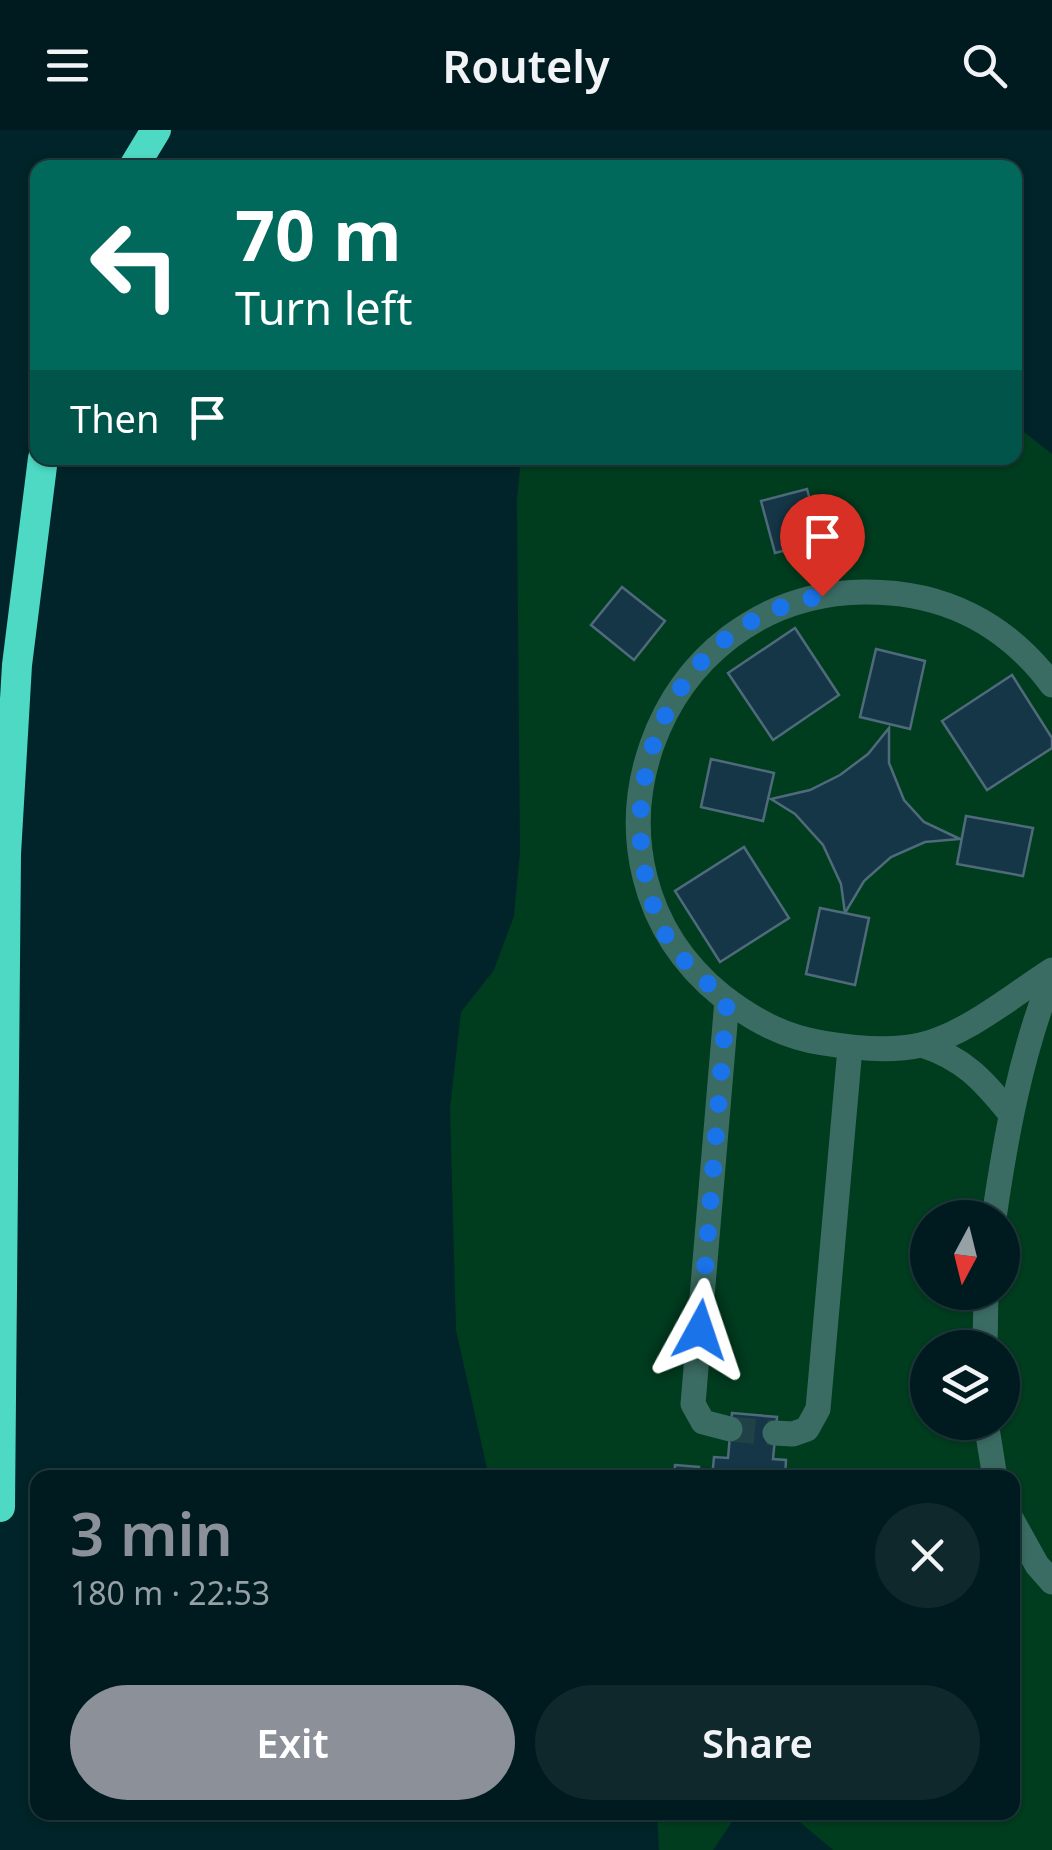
<!DOCTYPE html>
<html lang="en">
<head>
<meta charset="utf-8">
<style>
	body { margin:0; font-family:"Noto Sans",sans-serif; background:#0e282c; color:#f1f3f6; height:100vh; display:flex; flex-direction:column; font-size:38px; white-space:nowrap }
	* { box-sizing:border-box; margin:0 }
	p { font-size:32px; color:#95a1a4 }
	.icon { flex:none; width:55px; height:55px; fill:none; stroke:currentColor; stroke-width:2; stroke-linecap:round; stroke-linejoin:round }
	.map { position:relative; flex:1; overflow:hidden }
	.panel { position:absolute; left:30px; top:1340px; width:990px; height:350px; display:flex; flex-direction:column; background:#001b1f; border-radius:20px; box-shadow:0 2px 8px #0004,0 0 0 2px #22393d }
	.panel>* { flex:none }
	.top-card { position:absolute; left:30px; top:30px; width:992px; height:305px; border-radius:20px; box-shadow:0 2px 8px #0004,0 0 0 2px #22393d; background:#00695c; color:#fff; overflow:hidden }
	.needle { width:65px; rotate:187deg }
	.controls { position:absolute; left:910px; top:1070px; display:grid; gap:20px }
	.controls a { display:grid; place-items:center; width:110px; height:110px; border-radius:50%; background:#001b1f; box-shadow:0 2px 8px #0004,0 0 0 2px #22393d; font-size:50px }
	.pin { position:absolute; display:grid; place-items:center; width:85px; height:85px; color:#fff; margin:-102px -42px; border-radius:50% 50% 50% 0; rotate:-45deg; box-shadow:0 0 10px #0007 }
	.pin .icon { rotate:45deg }
	.me { position:absolute; width:110px; margin:-55px; rotate:5deg; stroke-linejoin:round; filter:drop-shadow(0 0 8px #0008) }
	.turn { display:flex; align-items:center; gap:35px; height:210px; padding:0 40px; font-size:45px }
	.turn .icon { width:130px; height:130px; stroke-width:2.5 }
	.turn b { display:block; font-size:70px; line-height:85px }
	.then { display:flex; align-items:center; height:95px; padding:0 40px; background:#0003; gap:20px; font-size:38px }
	.round { display:grid; place-items:center; flex:none; width:105px; height:105px; border-radius:52px; background:#0e282c }
	.head { display:flex; align-items:center; justify-content:space-between; height:170px; padding:0 40px }
	h1 { font-size:60px; font-weight:600; line-height:75px; color:#8c9099 }
	.action { display:flex; gap:20px; margin-top:auto; padding:20px 40px }
	.action a { flex:1; height:115px; border-radius:60px; background:#8c9099; color:#fff; font-size:40px; font-weight:600; line-height:115px; text-align:center }
	.action a+a { background:#0e282c; color:#f1f3f6 }
	header { display:flex; justify-content:space-between; align-items:center; height:130px; padding:0 40px; background:#001b1f; font-size:45px; font-weight:600 }
	.map>svg:first-child { display:block }
</style>
</head>
<body>
<header><svg class="icon" aria-label="menu" viewBox="0 0 24 24"><path d="M4 6h16M4 12h16M4 18h16"/></svg>Routely<svg class="icon" aria-label="search" viewBox="0 0 24 24"><circle cx="10" cy="10" r="6"/><path d="M15 15l6 6"/></svg></header>
<div class="map">
<svg width="1052" height="1720" viewBox="0 0 1052 1720">
	<rect width="100%" height="100%" fill="#002429"/>
	<g fill="#003d1f" fill-rule="evenodd">
		<path d="M1015,295L1052,324V1720H833L789,1683L1012,1682V1348L489,1347L456,1200L450,978L461,882L494,840L514,786L520,722L517,370L521,328H1015ZM928,1088H1002V1162H928ZM928,1218H1002V1292H928Z"/>
		<polygon points="657,1683 657,1682 738,1683 713,1720 659,1720"/>
	</g>
	<g fill="#153647" stroke="#4f6b7b" stroke-width="2.5">
		<polygon points="807,359 821,411 775,423 761,371"/>
		<polygon points="622,457 665,491 634,530 591,495"/>
		<polygon points="795,498 839,565 773,610 728,543"/>
		<polygon points="876,519 925,531 910,599 860,587"/>
		<polygon points="1012,545 1052,608 1052,618 987,660 942,591"/>
		<polygon points="889,598 889,633 904,670 924,692 960,709 925,712 891,727 864,751 845,783 841,754 823,715 795,684 771,669 810,660 840,645 868,624"/>
		<polygon points="711,629 774,643 763,691 701,677"/>
		<polygon points="966,686 1033,698 1023,746 957,734"/>
		<polygon points="744,717 789,788 720,832 675,761"/>
		<polygon points="820,778 869,788 855,855 806,844"/>
		<polygon points="732,1283 777,1287 773,1329 786,1330 785,1348 712,1348 714,1327 728,1328"/>
		<polygon points="675,1335 699,1337 698,1348 674,1348"/>
	</g>
	<g fill="none" stroke-linecap="round" stroke-linejoin="round">
		<polyline stroke="#204246" stroke-width="25" stroke-dasharray="25 12" stroke-linecap="butt" points="730,1299 775,1303"/>
		<g stroke="#3b6c63" stroke-width="25">
			<path d="M1052,555C1006,493 942,461 864,462C653,464 557,733 722,866C753,890 784,907 823,913C853,918 890,922 921,915C967,904 1013,865 1052,840"/>
			<polyline points="727,870 693,1274 703,1292 730,1299"/>
			<path d="M922,915C963,928 983,950 1009,982"/>
			<path d="M994,1088C1006,1004 1021,924 1052,845"/>
			<polyline points="985,1218 986,1162"/>
			<polyline points="986,1292 995,1348"/>
			<polyline points="775,1303 793,1304 807,1299 818,1279 850,918"/>
			<polyline points="1012,1390 1037,1435 1052,1452"/>
		</g>
		<g stroke="#4ed9c4" stroke-width="30">
			<polyline points="133,38 156,0"/>
			<polyline points="0,1377 6,724 17,535 43,328"/>
		</g>
	</g>
	<g fill="none" stroke-linecap="round" stroke-linejoin="round">
		<path stroke="#1a73e8" stroke-width="18" stroke-dasharray="0 32.4" d="M700,1200L727,870C703,850 674,825 661,796C603,662 670,492 822,466"/>
	</g>
</svg>
<div class="controls">
<a><svg class="needle" viewBox="-14 -14 28 28"><path d="M0-13l5 13h-10z" fill="#e53935"/><path d="M0 13l5-13h-10z" fill="#95a1a4"/></svg></a>
<a><svg class="icon" aria-label="layers" viewBox="0 0 24 24"><path d="M12 4l9 5-9 5-9-5zM3 14l9 5 9-5"/></svg></a>
</div>
<div class="pin" style="left:822px;top:466px;background:#d93025"><svg class="icon" aria-label="arrive" viewBox="0 0 24 24"><path d="M6 21V4h12l-3 4 3 4H6"/></svg></div>
<svg class="me" style="left:700px;top:1200px" viewBox="-20 -20 40 40"><path d="M0-17L14 15 0 8-14 15z" fill="#1a73e8" stroke="#fff" stroke-width="4"/></svg>
<div class="top-card">
<div class="turn"><svg class="icon" aria-label="left" viewBox="0 0 24 24"><path d="M17 20v-9H6M10 6l-5 5 5 5"/></svg><div><b>70 m</b>Turn left</div></div>
<div class="then">Then<svg class="icon" aria-label="arrive" viewBox="0 0 24 24"><path d="M6 21V4h12l-3 4 3 4H6"/></svg></div>
</div>
<section class="panel">
<div class="head"><div><h1>3 min</h1><p>180 m · 22:53</p></div><a class="round"><svg class="icon" aria-label="close" viewBox="0 0 24 24"><path d="M6 6l12 12M18 6L6 18"/></svg></a></div>
<div class="action"><a>Exit</a><a>Share</a></div>
</section>
</div>
</body>
</html>
